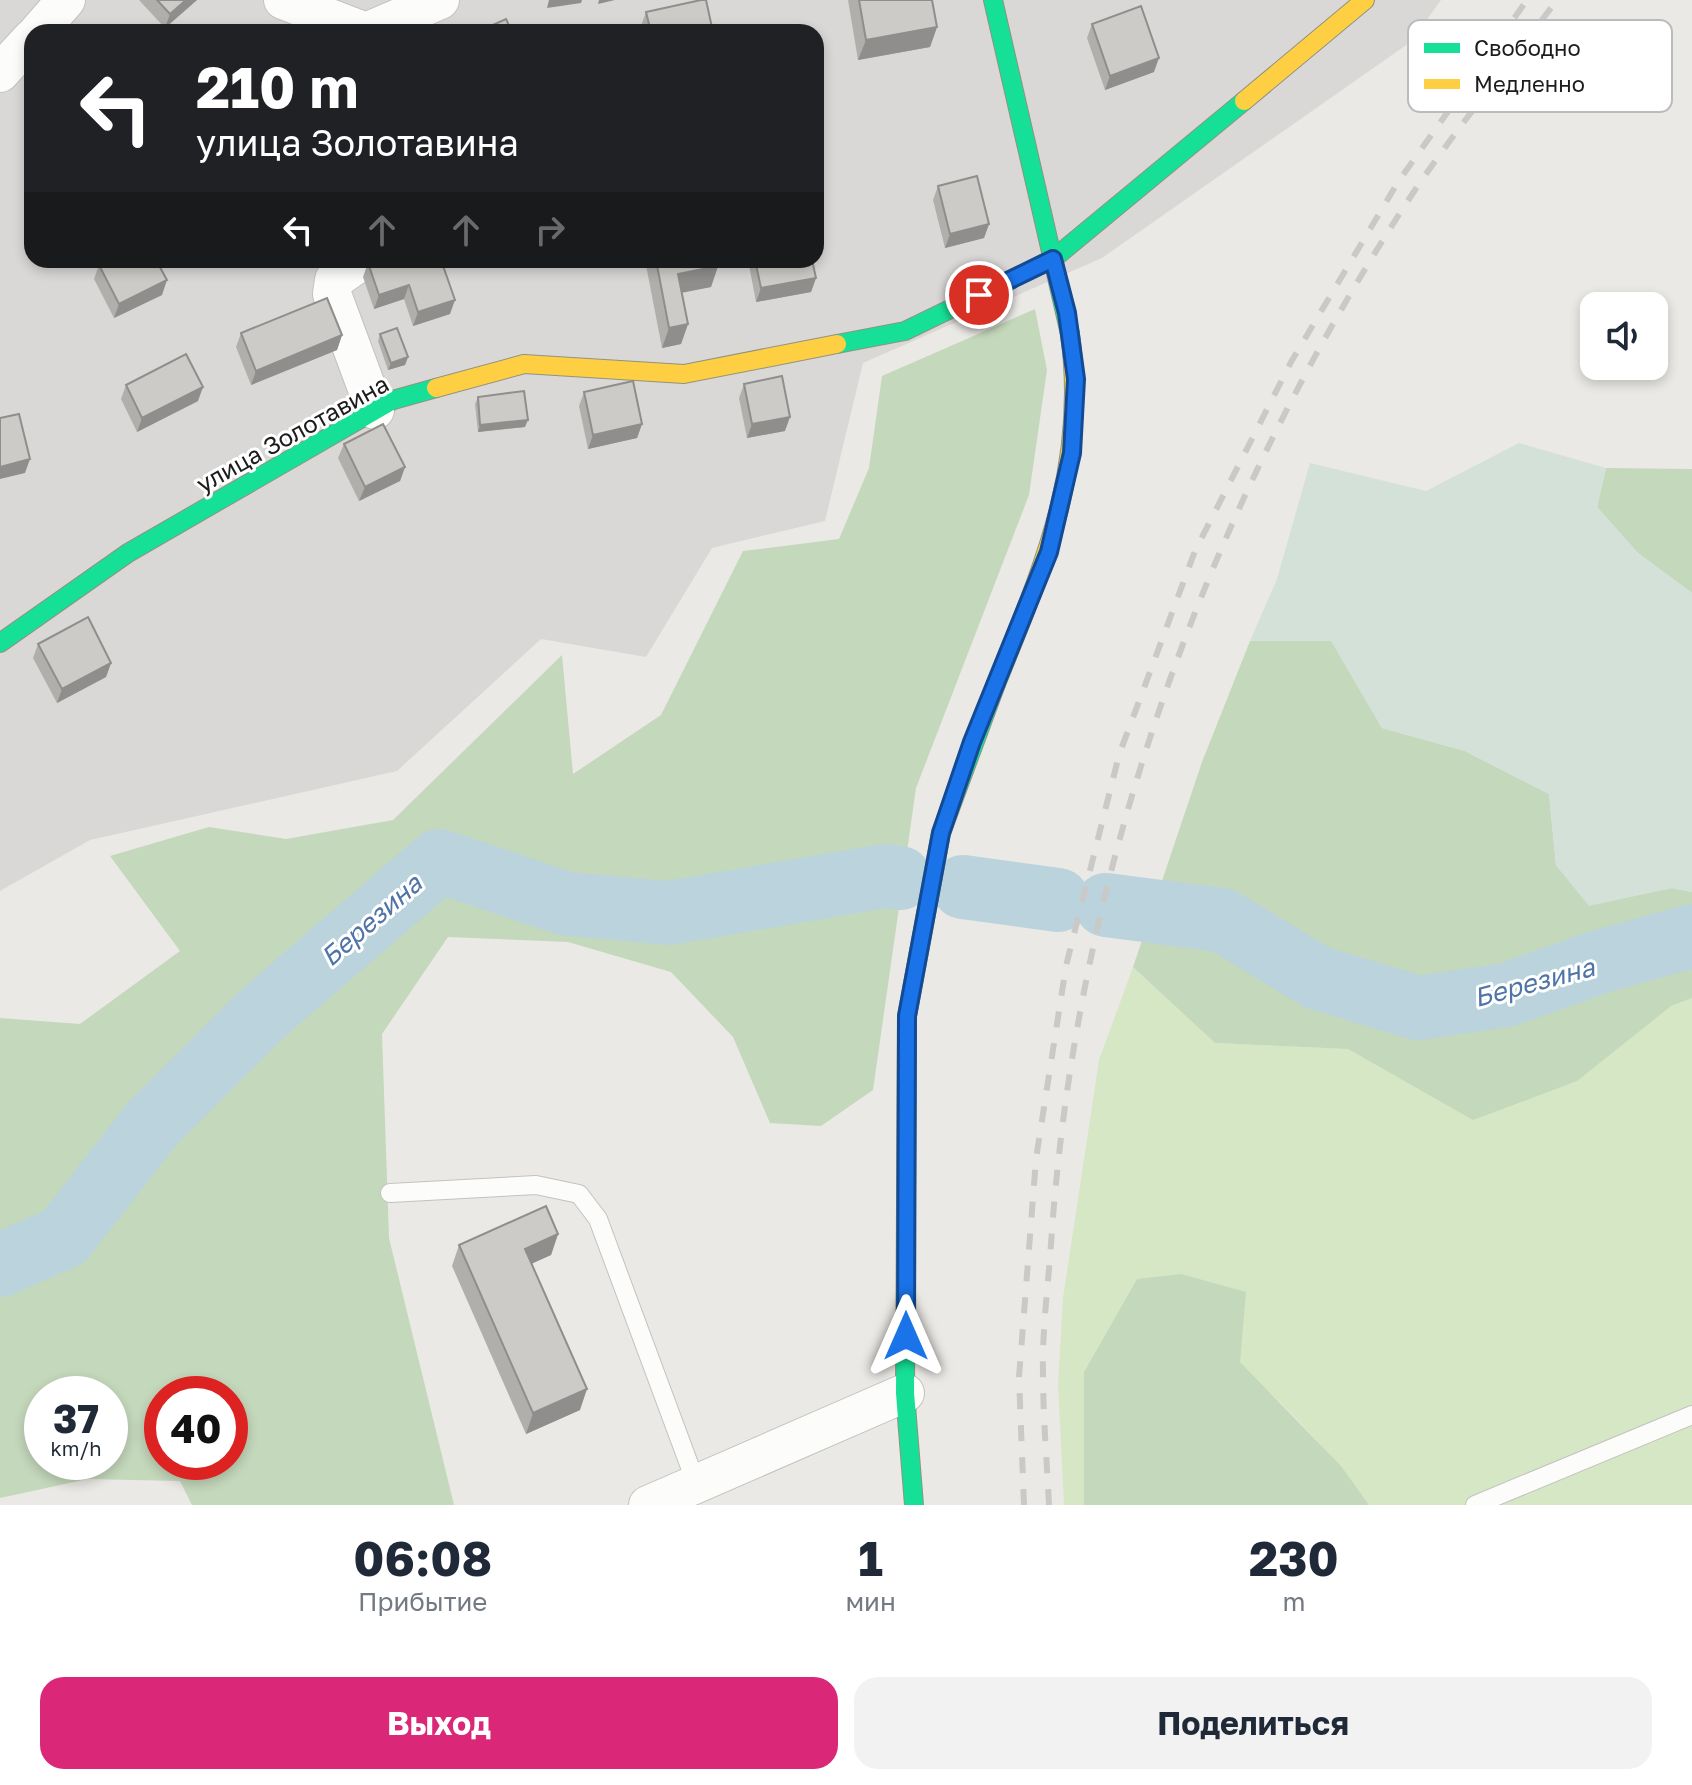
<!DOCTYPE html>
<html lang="ru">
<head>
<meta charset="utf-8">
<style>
	body { margin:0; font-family:"Golos Text",sans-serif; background:#f2f2f3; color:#1f2937; height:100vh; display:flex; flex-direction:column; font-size:30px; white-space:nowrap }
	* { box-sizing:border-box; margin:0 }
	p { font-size:26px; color:#747a83 }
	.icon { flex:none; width:44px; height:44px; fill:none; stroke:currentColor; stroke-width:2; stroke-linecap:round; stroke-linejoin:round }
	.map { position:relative; height:1505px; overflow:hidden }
	.panel { display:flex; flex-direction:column; background:#fff; flex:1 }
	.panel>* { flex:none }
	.banner { position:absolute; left:24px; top:24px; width:800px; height:244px; border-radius:24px; box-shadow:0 4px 12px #0003; background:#202124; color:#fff; overflow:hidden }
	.tools { position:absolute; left:1580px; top:292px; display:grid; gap:16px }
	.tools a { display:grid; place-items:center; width:88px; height:88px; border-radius:16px; background:#fff; box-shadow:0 4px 12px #0003; font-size:40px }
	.speed { position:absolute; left:24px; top:1376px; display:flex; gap:16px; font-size:40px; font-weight:700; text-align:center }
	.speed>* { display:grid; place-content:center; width:104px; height:104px; border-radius:50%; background:#fff; box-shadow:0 4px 12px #0003; line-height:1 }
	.speed small { font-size:20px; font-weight:400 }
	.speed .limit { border:12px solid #d22; background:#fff; color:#111 }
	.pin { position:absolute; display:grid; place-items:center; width:68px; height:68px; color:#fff; margin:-34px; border:4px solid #fff; border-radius:50%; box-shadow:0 2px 8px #0007 }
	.me { position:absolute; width:88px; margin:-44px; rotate:0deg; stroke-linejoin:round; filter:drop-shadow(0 0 6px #0008) }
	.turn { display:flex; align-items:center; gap:28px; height:168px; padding:0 40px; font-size:36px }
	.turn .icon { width:104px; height:104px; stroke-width:2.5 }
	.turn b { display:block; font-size:56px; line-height:68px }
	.lanes { display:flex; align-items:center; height:76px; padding:0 40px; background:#0003; justify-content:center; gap:40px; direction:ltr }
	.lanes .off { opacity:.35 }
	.eta { display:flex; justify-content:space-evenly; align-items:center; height:136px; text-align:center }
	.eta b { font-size:48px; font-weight:700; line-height:56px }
	.button { display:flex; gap:16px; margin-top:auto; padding:16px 40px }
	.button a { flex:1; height:92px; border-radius:24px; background:#db2777; color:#fff; font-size:32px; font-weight:700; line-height:92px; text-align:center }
	.button a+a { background:#f2f2f3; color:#1f2937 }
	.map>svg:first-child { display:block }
</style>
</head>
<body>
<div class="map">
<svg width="1692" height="1505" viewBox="0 0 1692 1505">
	<rect width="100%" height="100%" fill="#ebe9e5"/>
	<path fill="#dad8d6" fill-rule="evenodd" d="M0,0H1441L1412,41L1102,258L863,363L825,521L712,548L646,657L541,639L397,771L90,840L0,891ZM32,32H816V260H32Z"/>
	<path fill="#d5e7c5" d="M1133,967L1215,1043L1348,1049L1474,1120L1671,1006L1692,998V1505H1369C1305,1416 1222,1347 1137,1279L1084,1372V1505H1064L1058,1385L1063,1298L1099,1060Z"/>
	<g fill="#c4d8bb" fill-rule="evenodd">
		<path d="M1035,309L1047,370L1029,495L916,788L873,1090L821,1126L770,1123L733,1037L671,972L568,942L448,937L382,1034L389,1238L454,1505H192L180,1481L88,1479L0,1498V1018L80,1024L180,951L110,856L209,827L286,839L393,820L562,655L573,774L661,715L743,551L839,539L869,468L882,376ZM42,1394H110V1462H42ZM162,1394H230V1462H162Z"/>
		<polygon points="1606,468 1692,469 1692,593 1638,553 1597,507"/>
		<polygon points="1331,640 1382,728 1465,751 1549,794 1556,865 1589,905 1672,888 1692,892 1692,998 1671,1006 1577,1081 1473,1120 1348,1049 1215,1043 1133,967 1202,762 1250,641"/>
		<polygon points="1181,1274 1246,1292 1240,1362 1341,1466 1369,1505 1084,1505 1084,1372 1137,1279"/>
	</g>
	<polygon fill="#d3e1d9" points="1519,443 1606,468 1597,507 1638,553 1692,593 1692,892 1672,888 1589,906 1556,865 1549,794 1465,751 1382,728 1331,641 1250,641 1277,579 1310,463 1426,491"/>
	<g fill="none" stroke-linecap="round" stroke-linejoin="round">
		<g stroke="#bad3dd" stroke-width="64">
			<polyline points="963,887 1058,900"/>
			<polyline points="1106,905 1222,920 1318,978 1418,1008 1506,995 1602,961 1692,936"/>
			<polyline points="0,1265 64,1237 152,1124 262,1014 439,861 567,904 668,913 885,876 900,878"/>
		</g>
		<g stroke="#c3c2c1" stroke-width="20">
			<g id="lane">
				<polyline points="390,1193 536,1185 579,1194 598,1219 696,1483"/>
				<polyline points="1475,1505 1692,1415"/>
			</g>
		</g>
		<g stroke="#c3c2c1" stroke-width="40">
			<g id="street">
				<polyline points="283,0 366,32"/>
				<polyline points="38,32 66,0"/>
				<polyline points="366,32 440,0"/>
				<polyline points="0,73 32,38"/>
				<polyline points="363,260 334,280 332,294 375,410"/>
				<polyline points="648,1505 905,1393"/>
			</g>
		</g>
		<g stroke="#90937f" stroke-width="20">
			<g id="fast">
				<polyline points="993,0 1070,334"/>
				<polyline points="837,344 905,331 1053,259 1244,101"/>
				<polyline points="0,643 128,553 393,400 436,388"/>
				<polyline points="914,1505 905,1393 907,1016 941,833 996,684"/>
			</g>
		</g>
		<g stroke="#90937f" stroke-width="20">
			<g id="slow">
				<polyline points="1244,101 1365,0"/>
				<polyline points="436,388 524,364 684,374 837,344"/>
				<path d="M996,684C1044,565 1088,466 1070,334"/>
			</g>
		</g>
		<use href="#lane" stroke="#fcfcfb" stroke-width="18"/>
		<use href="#street" stroke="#fcfcfb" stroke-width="38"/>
		<use href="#fast" stroke="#16e098" stroke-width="18"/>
		<use href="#slow" stroke="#ffcf43" stroke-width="18"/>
		<g stroke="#c9c9c8" stroke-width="6" stroke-dasharray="16 16" stroke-linecap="butt">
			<polyline points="1024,1505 1019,1377 1036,1159 1066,966 1119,755 1195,551 1291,362 1398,182 1527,0"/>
			<path d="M1049,1505C1047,1462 1043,1418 1043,1374C1042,1331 1048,1287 1051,1244C1076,869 1208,504 1415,190C1459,125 1510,63 1557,0"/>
		</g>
	</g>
	<g fill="#b0afac">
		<polygon points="139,0 197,0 165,28"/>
		<polygon points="848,0 932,0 937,27 930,47 858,60"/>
		<polygon points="646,12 713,32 642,32 641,26"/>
		<polygon points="1092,24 1154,72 1105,90 1087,38"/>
		<polygon points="938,186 989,224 984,238 945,248 933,200"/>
		<polygon points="286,260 301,260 291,267"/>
		<polygon points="376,260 450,314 413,326 404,299 374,309 363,277 368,263"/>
		<polygon points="645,260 717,260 718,266 711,287 682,292 688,324 681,344 662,348"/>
		<polygon points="748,260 812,260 816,278 811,292 756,302"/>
		<polygon points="99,265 162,295 114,318 94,279"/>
		<polygon points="241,333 342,335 337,350 251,385 236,347"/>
		<polygon points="380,334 408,357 405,365 388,370 378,341"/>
		<polygon points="744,384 785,431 747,438 739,398"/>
		<polygon points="126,385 198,401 137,432 121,399"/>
		<polygon points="584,392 642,424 637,438 588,449 579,406"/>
		<polygon points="478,397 525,427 478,432 475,404"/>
		<polygon points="344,444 405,467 400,481 359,501 338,458"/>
		<polygon points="38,644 111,663 106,677 57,703 33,658"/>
		<polygon points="558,1234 551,1255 532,1263 580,1410 526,1434 452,1266 459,1245"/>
	</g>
	<g fill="#908e8c">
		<polygon points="186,0 197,0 165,28 170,14"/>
		<polygon points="549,0 582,0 581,3 547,8"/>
		<polygon points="599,0 615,0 598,4"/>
		<polygon points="937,27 930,47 858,60 866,40"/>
		<polygon points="1159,58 1154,72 1105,90 1110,76"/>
		<polygon points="989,224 984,238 945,248 950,234"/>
		<polygon points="293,260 301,260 291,267"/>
		<polygon points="586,260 619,260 584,267"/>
		<polygon points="718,266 711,287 671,295 678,274"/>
		<polygon points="816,278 811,292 756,302 761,288"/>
		<polygon points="167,280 162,295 114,318 119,304"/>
		<polygon points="409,285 404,299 374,309 379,295"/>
		<polygon points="455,300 450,314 413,326 418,312"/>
		<polygon points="688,324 681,344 662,348 669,328"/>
		<polygon points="342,335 337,350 251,385 256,371"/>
		<polygon points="408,357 405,365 388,370 391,363"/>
		<polygon points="203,387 198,401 137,432 142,418"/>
		<polygon points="790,417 785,431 747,438 752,424"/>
		<polygon points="528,420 525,427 478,432 480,425"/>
		<polygon points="642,424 637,438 588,449 593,435"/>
		<polygon points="30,459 25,473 0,479 0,467"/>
		<polygon points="405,467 400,481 359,501 365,487"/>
		<polygon points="111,663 106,677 57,703 62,689"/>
		<polygon points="558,1234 551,1255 518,1270 525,1249"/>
		<polygon points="587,1389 580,1410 526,1434 533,1413"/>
	</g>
	<g fill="#cdcbc8" stroke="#908e8c" stroke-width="2">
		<polygon points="157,0 186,0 170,14"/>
		<polygon points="701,0 706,0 713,32 651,32 646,12"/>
		<polygon points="859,0 932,0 937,27 866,40"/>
		<polygon points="1141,6 1159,58 1110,76 1092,24"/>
		<polygon points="506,19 512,32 477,32"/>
		<polygon points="977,176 989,224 950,234 938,186"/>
		<polygon points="109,260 156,260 167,280 119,304 99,265"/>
		<polygon points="376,260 441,260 455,300 418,312 409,285 379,295 368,263"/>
		<polygon points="656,260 717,260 718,266 678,274 688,324 669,328"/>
		<polygon points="755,260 812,260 816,278 761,288"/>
		<polygon points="327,298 342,335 256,371 241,333"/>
		<polygon points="397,328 408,357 391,363 380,334"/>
		<polygon points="186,354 203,387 142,418 126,385"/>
		<polygon points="782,376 790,417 752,424 744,384"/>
		<polygon points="633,381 642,424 593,435 584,392"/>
		<polygon points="524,391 528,420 480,425 478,397"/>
		<polygon points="19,414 30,459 0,467 0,418"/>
		<polygon points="383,424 405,467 365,487 344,444"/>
		<polygon points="88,617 111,663 62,689 38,644"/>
		<polygon points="546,1206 558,1234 525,1249 587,1389 533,1413 459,1245"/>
	</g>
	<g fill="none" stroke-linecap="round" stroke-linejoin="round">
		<g stroke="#114b97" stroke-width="20">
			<polyline id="route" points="906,1336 907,1016 941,833 972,742 1049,552 1072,453 1076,379 1067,313 1053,259 979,295"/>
		</g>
		<use href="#route" stroke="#1a73e8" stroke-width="14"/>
	</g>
	<g text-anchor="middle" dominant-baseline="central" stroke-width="6" stroke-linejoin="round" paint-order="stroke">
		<g font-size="24" fill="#1c1c1c" stroke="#fff">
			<text transform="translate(292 433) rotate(-29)">улица Золотавина</text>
		</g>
		<g font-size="26" font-style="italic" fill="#4f74a6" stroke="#fff">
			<text transform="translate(371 920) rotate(-41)">Березина</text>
			<text transform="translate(1534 982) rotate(-15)">Березина</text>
		</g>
	</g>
	<rect x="1408" y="20" width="264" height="92" rx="12" fill="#fff" stroke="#bbb" stroke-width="2"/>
	<rect x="1424" y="43" width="36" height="10" fill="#16e098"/>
	<rect x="1424" y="79" width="36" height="10" fill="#ffcf43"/>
	<g font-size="22" fill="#1c1c1c">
		<text x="1474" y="56">Свободно</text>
		<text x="1474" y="92">Медленно</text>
	</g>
</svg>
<div class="tools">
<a><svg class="icon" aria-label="sound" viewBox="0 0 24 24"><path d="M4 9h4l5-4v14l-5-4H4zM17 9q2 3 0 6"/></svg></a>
</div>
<div class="speed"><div>37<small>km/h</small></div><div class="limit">40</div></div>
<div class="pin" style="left:979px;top:295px;background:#d93025"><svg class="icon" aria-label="arrive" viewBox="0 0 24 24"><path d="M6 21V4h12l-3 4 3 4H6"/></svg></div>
<svg class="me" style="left:906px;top:1336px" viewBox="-20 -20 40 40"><path d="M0-17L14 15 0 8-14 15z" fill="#1a73e8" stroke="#fff" stroke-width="4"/></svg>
<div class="banner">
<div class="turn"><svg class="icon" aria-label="left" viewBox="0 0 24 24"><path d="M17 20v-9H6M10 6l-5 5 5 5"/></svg><div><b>210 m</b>улица Золотавина</div></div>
<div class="lanes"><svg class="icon" aria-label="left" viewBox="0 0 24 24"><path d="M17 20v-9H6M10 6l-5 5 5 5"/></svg><svg class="icon off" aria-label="ahead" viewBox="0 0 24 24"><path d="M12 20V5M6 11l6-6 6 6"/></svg><svg class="icon off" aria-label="ahead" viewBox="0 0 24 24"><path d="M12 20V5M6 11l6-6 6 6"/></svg><svg class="icon off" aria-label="right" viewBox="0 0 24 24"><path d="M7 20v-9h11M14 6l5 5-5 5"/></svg></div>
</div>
</div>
<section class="panel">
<div class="eta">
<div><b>06:08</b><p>Прибытие</p></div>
<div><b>1</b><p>мин</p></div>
<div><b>230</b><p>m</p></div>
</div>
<div class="button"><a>Выход</a><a>Поделиться</a></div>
</section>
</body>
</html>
